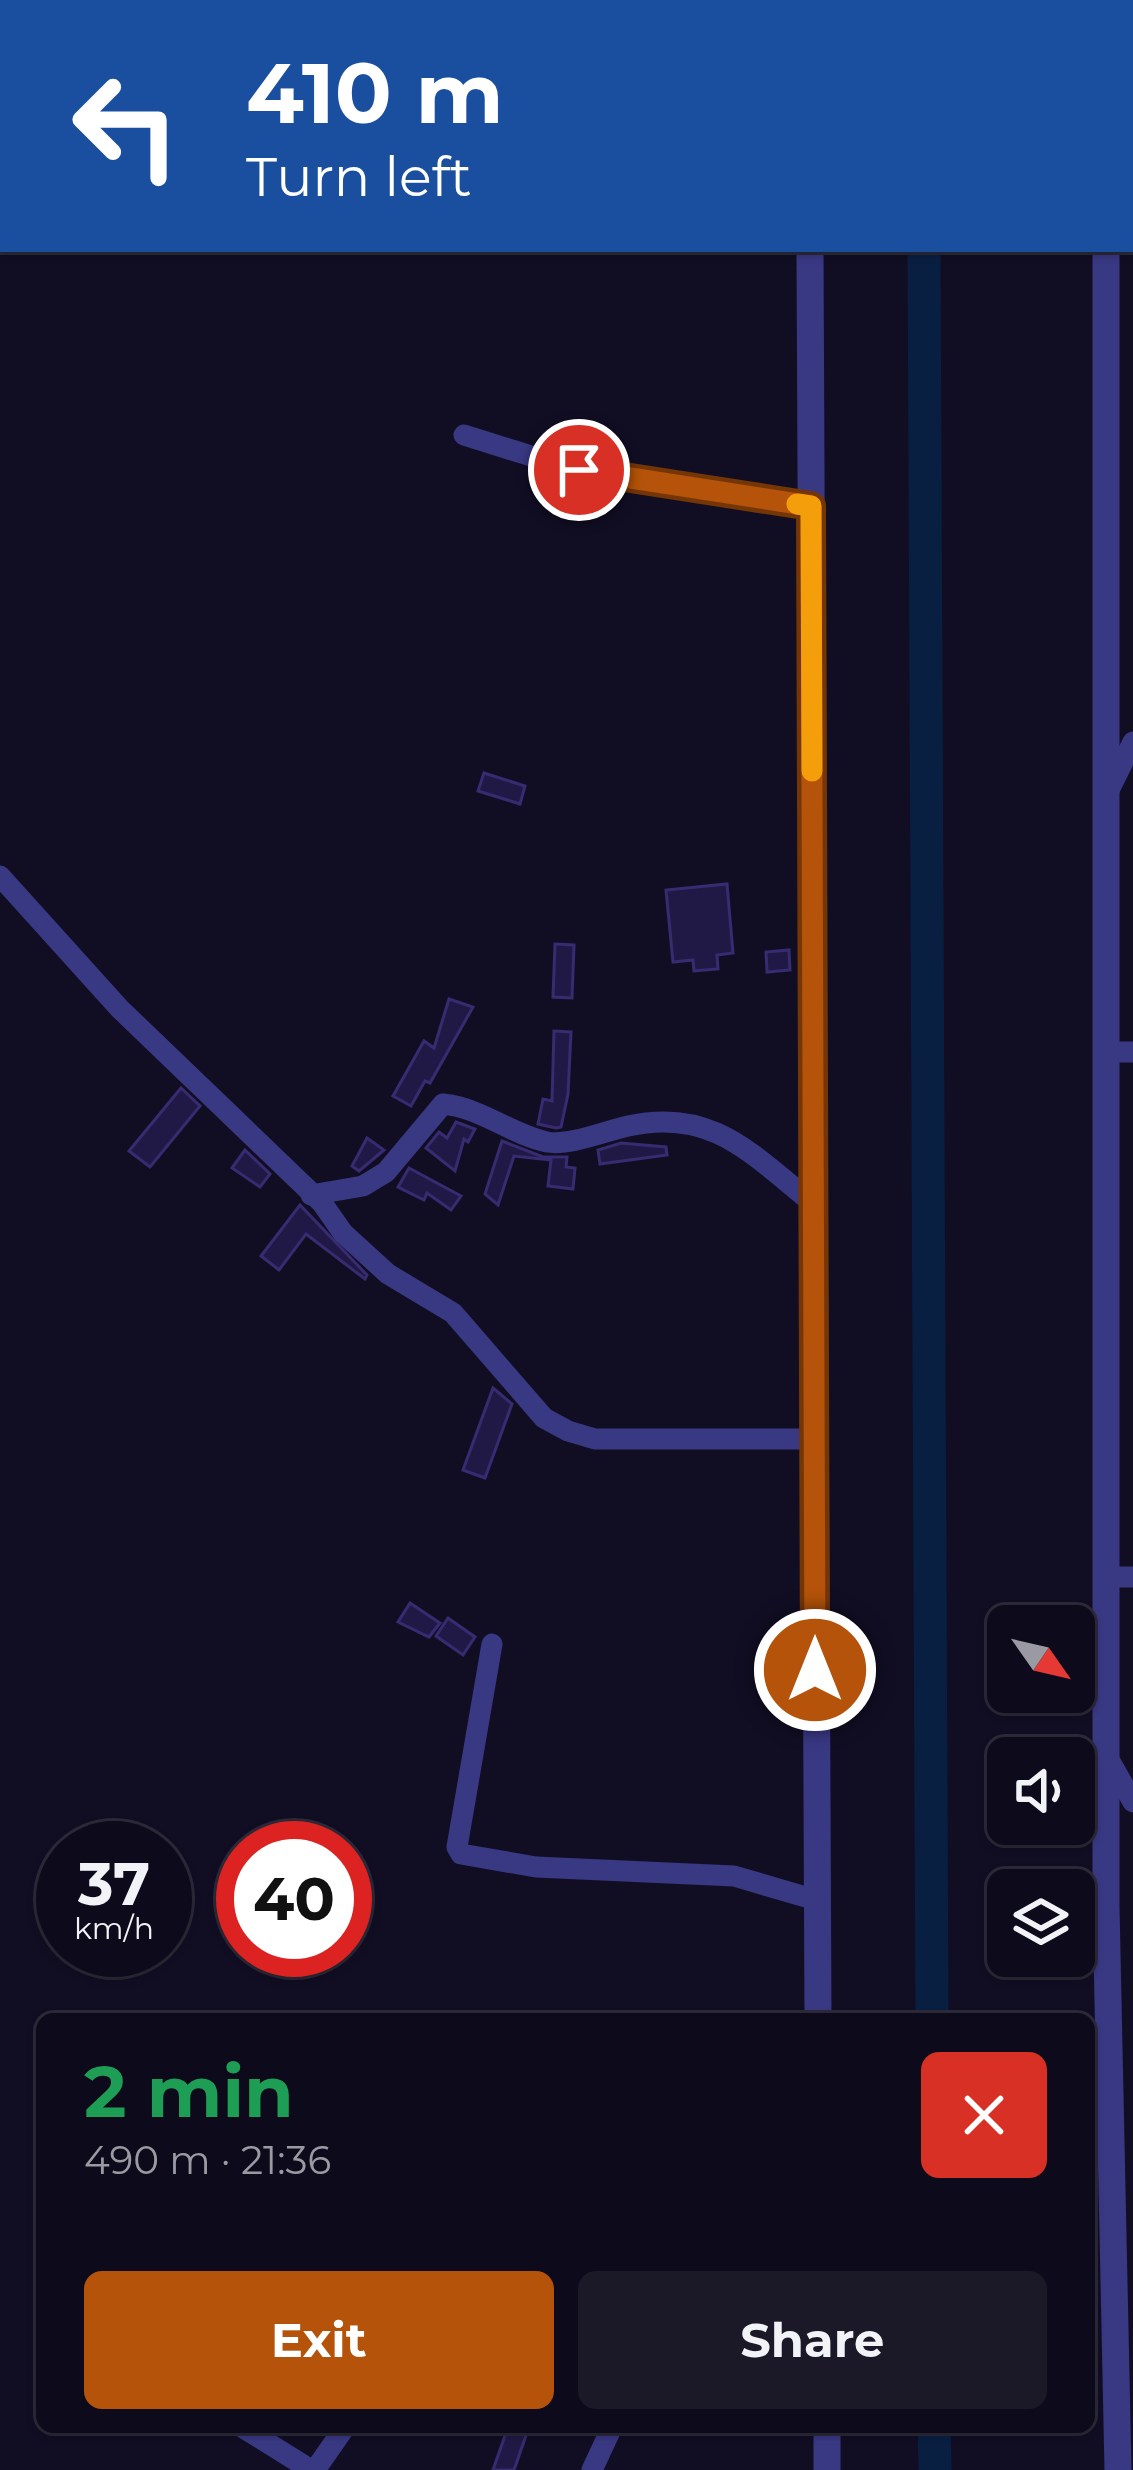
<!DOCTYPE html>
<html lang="en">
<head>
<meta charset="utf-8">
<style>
	body { margin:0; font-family:Montserrat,sans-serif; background:#1b1828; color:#f1f3f6; height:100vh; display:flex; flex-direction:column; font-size:45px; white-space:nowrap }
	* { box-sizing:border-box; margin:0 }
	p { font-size:39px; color:#9a9aa3 }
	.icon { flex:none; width:66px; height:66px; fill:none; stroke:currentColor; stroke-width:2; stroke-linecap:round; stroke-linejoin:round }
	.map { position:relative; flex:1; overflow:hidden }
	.sheet { position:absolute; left:36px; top:2013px; width:1059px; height:420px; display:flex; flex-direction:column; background:#0d0a1b; border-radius:18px; box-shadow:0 3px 9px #0004,0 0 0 3px #2d2b3a }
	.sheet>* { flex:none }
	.top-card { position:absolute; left:0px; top:0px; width:1134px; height:252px; box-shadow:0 3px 9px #0004,0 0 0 3px #2d2b3a; background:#1a4fa0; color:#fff; overflow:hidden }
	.needle { width:78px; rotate:124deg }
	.tools { position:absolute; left:987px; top:1605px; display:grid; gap:24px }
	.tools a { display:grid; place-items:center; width:108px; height:108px; border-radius:18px; background:#0d0a1b; box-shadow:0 3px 9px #0004,0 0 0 3px #2d2b3a; font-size:60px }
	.speed { position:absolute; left:36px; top:1821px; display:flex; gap:24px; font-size:60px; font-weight:700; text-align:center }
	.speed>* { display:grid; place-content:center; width:156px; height:156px; border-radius:50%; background:#0d0a1b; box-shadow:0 3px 9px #0004,0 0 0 3px #2d2b3a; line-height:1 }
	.speed small { font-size:30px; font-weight:400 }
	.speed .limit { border:18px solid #d22; background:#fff; color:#111 }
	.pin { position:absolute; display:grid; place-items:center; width:102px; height:102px; color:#fff; margin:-51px; border:6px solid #fff; border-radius:50%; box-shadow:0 3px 12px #0007 }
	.me { position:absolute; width:132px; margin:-66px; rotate:0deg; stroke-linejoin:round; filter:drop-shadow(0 0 9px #0008) }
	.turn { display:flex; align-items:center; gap:42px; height:252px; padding:0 48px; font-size:54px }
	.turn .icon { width:156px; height:156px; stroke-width:2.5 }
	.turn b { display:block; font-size:84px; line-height:102px }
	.round { display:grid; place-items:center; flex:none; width:126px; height:126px; border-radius:18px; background:#1b1828 }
	.headline { display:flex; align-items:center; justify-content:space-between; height:204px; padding:0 48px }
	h1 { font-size:72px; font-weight:700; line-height:90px; color:#1e9e55 }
	.cta { display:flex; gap:24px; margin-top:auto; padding:24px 48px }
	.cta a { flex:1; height:138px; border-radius:18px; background:#b45309; color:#fff; font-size:48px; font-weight:700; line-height:138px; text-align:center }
	.cta a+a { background:#1b1828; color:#f1f3f6 }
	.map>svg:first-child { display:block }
</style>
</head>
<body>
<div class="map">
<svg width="1133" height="2470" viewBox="0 0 1133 2470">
	<rect width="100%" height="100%" fill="#110e24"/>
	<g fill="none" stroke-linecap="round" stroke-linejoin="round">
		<g stroke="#091f42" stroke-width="33">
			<polyline points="922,0 922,3"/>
			<polyline points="924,249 932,2019"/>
			<polyline points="934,2427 935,2470"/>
		</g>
	</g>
	<g fill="#211945" stroke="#372b71" stroke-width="3">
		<polygon points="484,773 525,786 520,804 478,791"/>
		<polygon points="727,884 733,953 717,955 718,969 694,971 693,960 673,962 666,890"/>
		<polygon points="555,944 574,945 572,998 553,997"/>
		<polygon points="789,950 790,970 767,972 766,952"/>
		<polygon points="449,999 473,1007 430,1083 425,1081 411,1106 393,1096 424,1041 434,1048"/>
		<polygon points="554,1031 571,1032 568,1094 561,1127 556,1128 538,1124 543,1099 552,1101"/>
		<polygon points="181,1088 200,1106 150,1167 129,1151"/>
		<polygon points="456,1122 475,1129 468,1142 464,1139 455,1171 426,1148 439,1132 447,1138"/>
		<polygon points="367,1138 384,1150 359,1171 352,1166"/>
		<polygon points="502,1141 543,1157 567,1157 566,1167 575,1168 573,1189 548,1186 551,1160 514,1156 498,1205 485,1194"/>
		<polygon points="621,1143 666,1147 667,1155 600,1164 598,1150"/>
		<polygon points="245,1150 270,1174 260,1187 232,1168"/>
		<polygon points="409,1168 461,1196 451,1210 427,1193 424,1200 398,1187"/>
		<polygon points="300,1205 367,1275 365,1279 306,1234 279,1270 261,1256"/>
		<polygon points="493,1388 512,1404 485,1478 463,1470"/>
		<polygon points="410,1603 440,1623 429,1637 398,1622"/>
		<polygon points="448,1618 475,1637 463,1655 436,1636"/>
		<polygon points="508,2427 529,2427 514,2470 493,2470"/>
	</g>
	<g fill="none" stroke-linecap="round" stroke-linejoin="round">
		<g stroke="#393883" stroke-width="21">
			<polyline points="298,0 304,3"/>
			<polyline points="1131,67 1133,66"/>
			<polyline points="464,435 579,471 811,506"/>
			<polyline points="1109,790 1133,742"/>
			<polyline points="0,876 120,1009 322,1203 343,1233 388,1274 453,1313 544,1418 568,1431 595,1439 815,1439"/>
			<polyline points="1110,1052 1133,1052"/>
			<path d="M311,1195L363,1186L386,1172L443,1104C482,1108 510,1134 547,1142C570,1146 605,1131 628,1126C713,1107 752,1155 814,1204"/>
			<polyline points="1110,1577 1133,1577"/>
			<polyline points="492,1644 457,1847 461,1854 536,1867 734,1876 816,1900"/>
			<polyline points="1108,1758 1133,1802"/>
			<polyline points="242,2427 311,2470"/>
			<polyline points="315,2470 345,2427"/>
			<polyline points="592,2470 612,2427"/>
		</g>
		<g stroke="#393883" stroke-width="27">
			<polyline points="809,0 809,3"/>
			<polyline points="1114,0 1114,3"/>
			<polyline points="810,249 818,2019"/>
			<polyline points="1106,249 1106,1906 1118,2470"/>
			<polyline points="827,2470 827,2427"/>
		</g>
	</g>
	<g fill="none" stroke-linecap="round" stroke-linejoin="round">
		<g stroke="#753606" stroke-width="30">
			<polyline id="route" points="579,470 811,506 815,1670"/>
		</g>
		<use href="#route" stroke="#b45309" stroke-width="21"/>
		<polyline stroke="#f59e0b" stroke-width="21" points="797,504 811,506 812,771"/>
	</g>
</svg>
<div class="tools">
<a><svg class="needle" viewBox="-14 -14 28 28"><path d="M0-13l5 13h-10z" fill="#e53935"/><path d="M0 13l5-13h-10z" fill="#9a9aa3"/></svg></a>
<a><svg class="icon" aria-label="sound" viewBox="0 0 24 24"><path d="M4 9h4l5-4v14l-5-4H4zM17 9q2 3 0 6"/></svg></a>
<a><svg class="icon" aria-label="layers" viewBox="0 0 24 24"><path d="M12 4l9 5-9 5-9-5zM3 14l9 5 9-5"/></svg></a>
</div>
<div class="speed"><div>37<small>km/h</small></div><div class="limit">40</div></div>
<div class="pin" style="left:579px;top:470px;background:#d93025"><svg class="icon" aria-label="arrive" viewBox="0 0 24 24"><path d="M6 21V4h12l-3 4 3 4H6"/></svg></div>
<svg class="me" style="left:815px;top:1670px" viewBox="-20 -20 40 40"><circle r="17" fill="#b45309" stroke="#fff" stroke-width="3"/><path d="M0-11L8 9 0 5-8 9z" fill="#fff"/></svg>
<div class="top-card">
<div class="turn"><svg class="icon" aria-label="left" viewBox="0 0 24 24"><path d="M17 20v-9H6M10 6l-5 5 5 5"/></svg><div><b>410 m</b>Turn left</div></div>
</div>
<section class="sheet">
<div class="headline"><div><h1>2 min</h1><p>490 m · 21:36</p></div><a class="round" style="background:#d93025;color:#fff"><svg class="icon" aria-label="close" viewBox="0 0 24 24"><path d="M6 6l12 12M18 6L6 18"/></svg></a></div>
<div class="cta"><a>Exit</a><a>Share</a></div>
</section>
</div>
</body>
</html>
